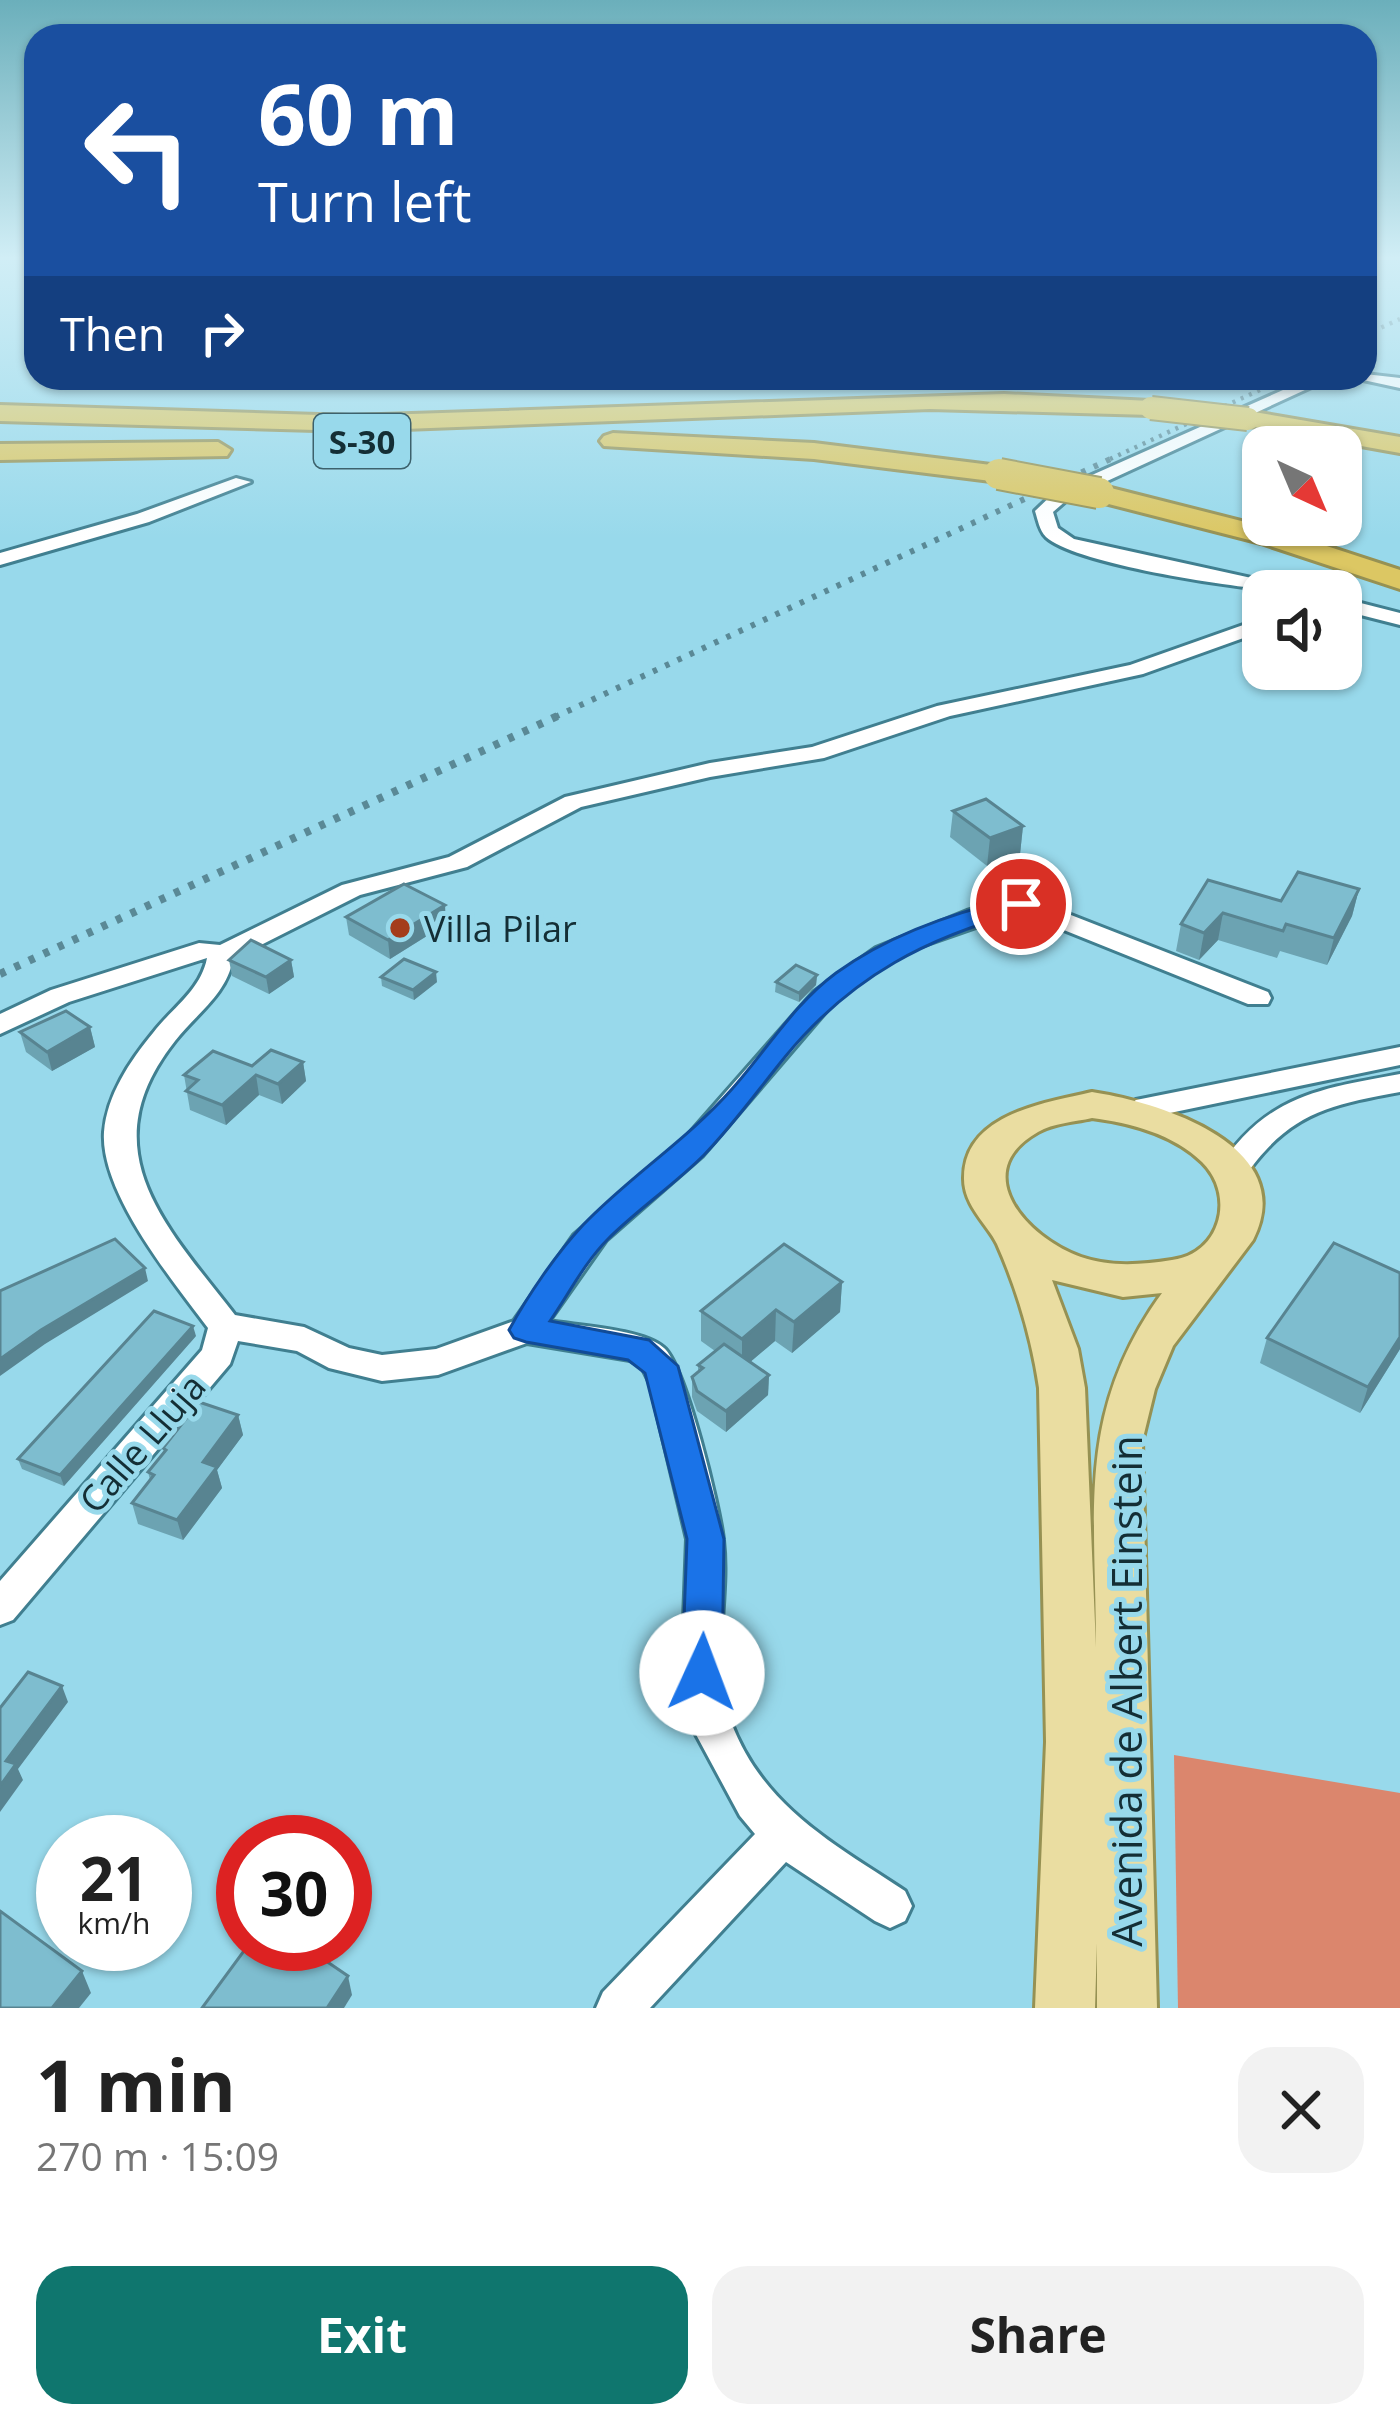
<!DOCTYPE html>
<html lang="en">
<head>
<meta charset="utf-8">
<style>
	body { margin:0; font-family:"Open Sans",sans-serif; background:#f2f2f2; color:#222; height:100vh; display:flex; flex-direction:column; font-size:45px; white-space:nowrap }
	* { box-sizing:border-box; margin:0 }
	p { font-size:39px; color:#767676 }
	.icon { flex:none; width:66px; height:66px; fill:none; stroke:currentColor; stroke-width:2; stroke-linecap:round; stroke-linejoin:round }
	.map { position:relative; height:2008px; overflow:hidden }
	.side { display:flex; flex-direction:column; background:#fff; flex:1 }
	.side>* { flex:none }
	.banner { position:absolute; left:24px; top:24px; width:1353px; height:366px; border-radius:36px; box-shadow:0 3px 9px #0004; background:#1a4fa0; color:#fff; overflow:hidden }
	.needle { width:78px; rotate:136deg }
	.controls { position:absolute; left:1242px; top:426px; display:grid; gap:24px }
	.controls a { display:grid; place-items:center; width:120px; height:120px; border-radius:24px; background:#fff; box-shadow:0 3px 9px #0004; font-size:60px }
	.speed { position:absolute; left:36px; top:1815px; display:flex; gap:24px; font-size:60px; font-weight:700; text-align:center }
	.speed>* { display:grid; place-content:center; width:156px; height:156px; border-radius:50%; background:#fff; box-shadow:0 3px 9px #0004; line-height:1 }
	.speed small { font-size:30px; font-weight:400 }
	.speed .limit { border:18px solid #d22; background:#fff; color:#111 }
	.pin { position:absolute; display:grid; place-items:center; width:102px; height:102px; color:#fff; margin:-51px; border:6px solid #fff; border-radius:50%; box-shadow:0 3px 12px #0007 }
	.me { position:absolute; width:132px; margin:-66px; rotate:2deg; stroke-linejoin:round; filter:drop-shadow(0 0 9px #0008) }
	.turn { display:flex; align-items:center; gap:42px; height:252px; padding:0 36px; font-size:54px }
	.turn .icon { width:156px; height:156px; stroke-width:2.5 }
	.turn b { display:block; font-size:84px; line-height:102px }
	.then { display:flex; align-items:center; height:114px; padding:0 36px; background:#0003; gap:24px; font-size:45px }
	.round { display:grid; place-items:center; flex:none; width:126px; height:126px; border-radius:36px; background:#f2f2f2 }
	.overview { display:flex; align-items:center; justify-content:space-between; height:204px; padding:0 36px }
	h1 { font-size:72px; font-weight:700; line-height:90px }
	.action { display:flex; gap:24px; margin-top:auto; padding:24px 36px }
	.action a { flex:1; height:138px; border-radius:36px; background:#0f766e; color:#fff; font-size:48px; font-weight:700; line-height:138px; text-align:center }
	.action a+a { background:#f2f2f2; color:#222 }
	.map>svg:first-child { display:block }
</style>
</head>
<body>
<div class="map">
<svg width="1400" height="2008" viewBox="0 0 1400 2008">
	<rect width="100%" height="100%" fill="#98d9eb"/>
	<polygon fill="#db866d" points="1174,1755 1400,1793 1400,2008 1178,2008"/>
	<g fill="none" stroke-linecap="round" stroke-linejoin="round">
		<g stroke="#407f90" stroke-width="6">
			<g id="minor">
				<polygon points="1365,374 1400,378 1400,388 1354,378 1365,378"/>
				<path d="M1310,378H1331L1068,499L1053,512L1058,528L1074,539L1283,585L1293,591C1251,591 1076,565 1046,537C1039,530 1038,520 1035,511L1056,491Z"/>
				<polygon points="236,478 251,482 149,522 0,565 0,553 137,514"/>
				<polygon points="1341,598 1400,613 1400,625 1341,610"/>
				<path d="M1263,618V631L1143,674L950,716L824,758L710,777L581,807L467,867L360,895L233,959C227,994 196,1014 175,1041C89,1150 165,1225 235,1315L304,1327L349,1348L382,1355L436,1349L514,1321L574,1235L682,1142L814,992L876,948L967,911L1021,896L1030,899L1268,992L1271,998L1268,1004H1248L1019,912L916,948L874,971L833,1003L702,1156L606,1240L549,1321C578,1326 643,1329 664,1348C685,1366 720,1508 723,1540C730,1599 709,1664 731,1722C763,1807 834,1844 905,1891L912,1906L905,1921L890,1928L875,1921L786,1862L650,2008H596L603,1992L755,1834L740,1816L692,1727L682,1674L687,1539L650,1383L642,1367L630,1360L527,1343L438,1375L382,1381L329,1368L297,1351L238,1341L230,1364L13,1620L0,1625V1581L202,1350L208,1328C173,1281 100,1193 104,1132C107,1095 130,1061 153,1033C172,1008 201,990 207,958L69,1002L0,1034V1014L51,990L199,943L220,945L342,885L449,857L565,797L710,763L812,747L937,706L1130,665Z"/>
				<polygon points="1400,1047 1400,1065 1136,1120 1122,1110 1136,1100"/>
				<path d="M1400,1074V1092C1324,1106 1288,1114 1242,1180H1220L1216,1173C1263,1096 1318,1089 1400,1074Z"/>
			</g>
		</g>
		<g stroke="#969153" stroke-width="6">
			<path id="major" d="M1092,1092C1158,1102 1301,1145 1253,1240L1173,1346L1155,1389L1142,1442L1157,2008H1097V1943L1095,2008H1035L1046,1742L1039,1388C1032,1340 1017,1289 997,1244C988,1225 964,1206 964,1179C963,1114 1045,1103 1092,1092ZM1092,1118C1131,1123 1173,1134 1202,1162C1236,1195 1221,1254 1172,1260C1141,1265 1110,1267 1081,1257C1027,1238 967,1172 1038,1132C1053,1123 1075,1122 1092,1118ZM1052,1280L1123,1297L1162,1293C1076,1412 1096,1510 1096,1647L1085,1388L1078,1349Z"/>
		</g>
		<g stroke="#969153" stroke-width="6">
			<g id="highway">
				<polygon points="1004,394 1151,401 1163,408 1151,415 930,409 351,431 0,421 0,405 351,416"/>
				<polygon points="1248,411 1400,437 1400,453 1239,424 1235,419 1239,414"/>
				<polygon points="613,433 814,443 999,466 1012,474 999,482 814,459 604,446 600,441 604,436"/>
				<polygon points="218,442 231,450 227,456 0,460 0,444"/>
				<polygon points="1099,485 1281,531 1400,570 1400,589 1261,543 1089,499 1085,493 1089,487"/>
			</g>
		</g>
		<use href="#minor" fill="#fff" fill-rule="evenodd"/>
		<use href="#major" fill="#eadda1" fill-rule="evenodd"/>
		<use href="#highway" fill="#dcc763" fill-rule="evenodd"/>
		<g stroke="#5a8996" stroke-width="4.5" stroke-dasharray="3 6" stroke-linecap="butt">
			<polyline points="1365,335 1400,319"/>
			<polyline points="1110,459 1286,378"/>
		</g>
		<polyline stroke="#5a8996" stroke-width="6" stroke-dasharray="4.5 9" stroke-linecap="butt" points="555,717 1117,456"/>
		<polyline stroke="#5a8996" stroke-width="8" stroke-dasharray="6 10" stroke-linecap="butt" points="0,974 562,714"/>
		<g stroke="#969153" stroke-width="26" stroke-linecap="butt">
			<polyline id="highway-bridge-far1" points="1151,408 1248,419"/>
		</g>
		<g stroke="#969153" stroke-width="34" stroke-linecap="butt">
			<polyline id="highway-bridge" points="999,474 1099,493"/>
		</g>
		<use href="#highway-bridge-far1" stroke="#dcc763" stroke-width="22"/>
		<use href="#highway-bridge" stroke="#dcc763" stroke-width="30"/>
	</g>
	<g fill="#6ca3b2">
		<polygon points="953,811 1023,826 1020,854 987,866 950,837"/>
		<polygon points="1208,880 1281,901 1359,889 1352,916 1327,965 1280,951 1277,958 1218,940 1199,960 1176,951 1181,924"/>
		<polygon points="346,917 446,924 390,959 349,935"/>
		<polygon points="229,960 291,960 294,977 269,994 232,976"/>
		<polygon points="817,975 816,985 799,1002 775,992 776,982"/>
		<polygon points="381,977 437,982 414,1000 382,986"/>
		<polygon points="90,1027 95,1047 52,1071 26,1052 20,1032"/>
		<polygon points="303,1062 306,1081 282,1104 259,1095 226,1125 190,1110 184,1075"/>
		<polygon points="1400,1273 1400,1349 1360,1413 1260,1363 1267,1338"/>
		<polygon points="842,1282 840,1312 792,1353 775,1341 750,1362 769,1375 768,1395 726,1432 697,1411 692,1397 692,1377 698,1372 698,1365 715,1351 701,1341 701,1311"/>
		<polygon points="196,1336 64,1486 22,1469 18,1459"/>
		<polygon points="238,1415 243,1435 217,1470 222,1488 183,1540 138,1524 132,1503 150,1480 148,1472 164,1453 163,1448"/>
	</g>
	<g fill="#588491">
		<polygon points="1023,826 1020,854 987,866 990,838"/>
		<polygon points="1359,889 1352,916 1327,965 1334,938"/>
		<polygon points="445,905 446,924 390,959 388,940"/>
		<polygon points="1223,913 1218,940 1199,960 1204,933"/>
		<polygon points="291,960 294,977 269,994 266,977"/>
		<polygon points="436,972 437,982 414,1000 413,990"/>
		<polygon points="817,975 816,985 799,1002 799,993"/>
		<polygon points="90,1027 95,1047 52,1071 47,1052"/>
		<polygon points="303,1062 306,1081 282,1104 278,1084"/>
		<polygon points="256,1075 259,1095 226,1125 222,1105"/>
		<polygon points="145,1268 148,1281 45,1344 0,1376 0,1359 41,1330"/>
		<polygon points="842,1282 840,1312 792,1353 794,1322"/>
		<polygon points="776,1310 775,1341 742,1369 742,1339"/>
		<polygon points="193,1326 196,1336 64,1486 60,1475"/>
		<polygon points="1400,1337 1400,1349 1360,1413 1368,1387"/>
		<polygon points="769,1375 768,1395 726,1432 726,1411"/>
		<polygon points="238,1415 243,1435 217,1470 222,1488 183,1540 177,1520 203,1462"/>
		<polygon points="62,1686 68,1702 18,1769 23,1780 0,1812 0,1786 6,1761"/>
		<polygon points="82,1971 91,1993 79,2008 52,2008"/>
		<polygon points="348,1976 352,1995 344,2008 327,2008"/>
	</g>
	<g fill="#7ebdcf" stroke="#588491" stroke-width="3">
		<polygon points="986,799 1023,826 990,838 953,811"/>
		<polygon points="1298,872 1359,889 1334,938 1286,924 1283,931 1223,913 1204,933 1181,924 1208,880 1281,901"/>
		<polygon points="404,884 445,905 388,940 346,917"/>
		<polygon points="251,940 291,960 266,977 229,960"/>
		<polygon points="404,959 436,972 413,990 381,977"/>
		<polygon points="796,965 817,975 799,993 776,982"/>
		<polygon points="66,1011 90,1027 47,1052 20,1032"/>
		<polygon points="271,1050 303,1062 278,1084 256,1075 222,1105 186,1091 198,1080 184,1075 213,1051 252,1066"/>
		<polygon points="115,1239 145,1268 41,1330 0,1359 0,1291"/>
		<polygon points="1334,1243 1400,1273 1400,1337 1368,1387 1267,1338"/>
		<polygon points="784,1244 842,1282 794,1322 776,1310 742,1339 701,1311"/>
		<polygon points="154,1311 193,1326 60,1475 18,1459"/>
		<polygon points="724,1344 769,1375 726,1411 697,1391 692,1377 703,1368 698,1365"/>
		<polygon points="199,1402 238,1415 203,1462 217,1467 177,1520 132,1503 154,1475 148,1472 166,1450 163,1448"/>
		<polygon points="28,1672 62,1686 6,1761 16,1764 0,1786 0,1708"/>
		<polygon points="0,1911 82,1971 52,2008 0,2008"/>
		<polygon points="249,1944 301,1944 348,1976 327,2008 202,2008"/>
	</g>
	<linearGradient id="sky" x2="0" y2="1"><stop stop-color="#6bafbb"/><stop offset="0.48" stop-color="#d1eef6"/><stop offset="1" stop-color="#d1eef6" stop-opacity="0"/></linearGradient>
	<rect width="1400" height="538" fill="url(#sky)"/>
	<path fill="#1a73e8" stroke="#114b97" stroke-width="3" d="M1021,897L1030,899L1034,904L1030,910C930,935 851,976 785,1057C758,1090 734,1124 704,1155C674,1185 638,1209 608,1239C585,1262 568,1295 550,1321L649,1340L678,1366L724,1539L722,1673L716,1686L702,1691L688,1686L682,1673L687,1539L645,1373L628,1360L526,1342L514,1338L509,1330C528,1295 556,1254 583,1225C630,1176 687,1140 732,1089C766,1051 794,1004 836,973C888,935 958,911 1021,897Z"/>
	<circle fill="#a43d1c" stroke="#98d9eb" stroke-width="4.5" cx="400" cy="928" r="12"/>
	<g text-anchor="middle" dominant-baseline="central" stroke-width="10" stroke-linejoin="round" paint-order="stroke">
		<rect fill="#98d9eb" stroke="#3c616c" stroke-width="3" x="314" y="414" width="96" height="54" rx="9"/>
		<g font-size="33" font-weight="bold" fill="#142e35">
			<text x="362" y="441">S-30</text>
		</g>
		<g font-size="36" fill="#142e35" stroke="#98d9eb" text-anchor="start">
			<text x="424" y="928">Villa Pilar</text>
		</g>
		<g font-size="36" fill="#142e35" stroke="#98d9eb">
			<text transform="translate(142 1443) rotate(-49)">Calle Lluja</text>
		</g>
		<g font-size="42" fill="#142e35" stroke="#98d9eb">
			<text transform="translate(1125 1691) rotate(-90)">Avenida de Albert Einstein</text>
		</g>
	</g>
</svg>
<div class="controls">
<a><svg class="needle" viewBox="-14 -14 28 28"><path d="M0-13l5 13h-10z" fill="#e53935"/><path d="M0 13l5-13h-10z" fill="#767676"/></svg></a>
<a><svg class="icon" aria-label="sound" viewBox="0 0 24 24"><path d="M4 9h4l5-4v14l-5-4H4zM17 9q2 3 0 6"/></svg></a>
</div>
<div class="speed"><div>21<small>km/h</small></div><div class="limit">30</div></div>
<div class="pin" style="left:1021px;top:904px;background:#d93025"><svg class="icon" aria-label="arrive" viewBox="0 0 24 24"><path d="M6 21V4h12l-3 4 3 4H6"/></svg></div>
<svg class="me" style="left:702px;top:1673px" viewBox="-20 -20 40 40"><circle r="19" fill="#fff"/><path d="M0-13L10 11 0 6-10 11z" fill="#1a73e8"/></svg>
<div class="banner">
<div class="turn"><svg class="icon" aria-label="left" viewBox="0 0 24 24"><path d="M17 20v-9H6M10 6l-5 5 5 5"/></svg><div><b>60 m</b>Turn left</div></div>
<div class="then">Then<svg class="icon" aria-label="right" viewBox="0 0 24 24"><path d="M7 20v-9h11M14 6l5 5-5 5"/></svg></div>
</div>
</div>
<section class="side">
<div class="overview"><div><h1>1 min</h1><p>270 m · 15:09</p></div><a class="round"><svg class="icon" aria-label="close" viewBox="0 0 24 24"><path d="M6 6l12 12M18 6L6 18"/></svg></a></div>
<div class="action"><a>Exit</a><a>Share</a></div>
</section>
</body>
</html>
